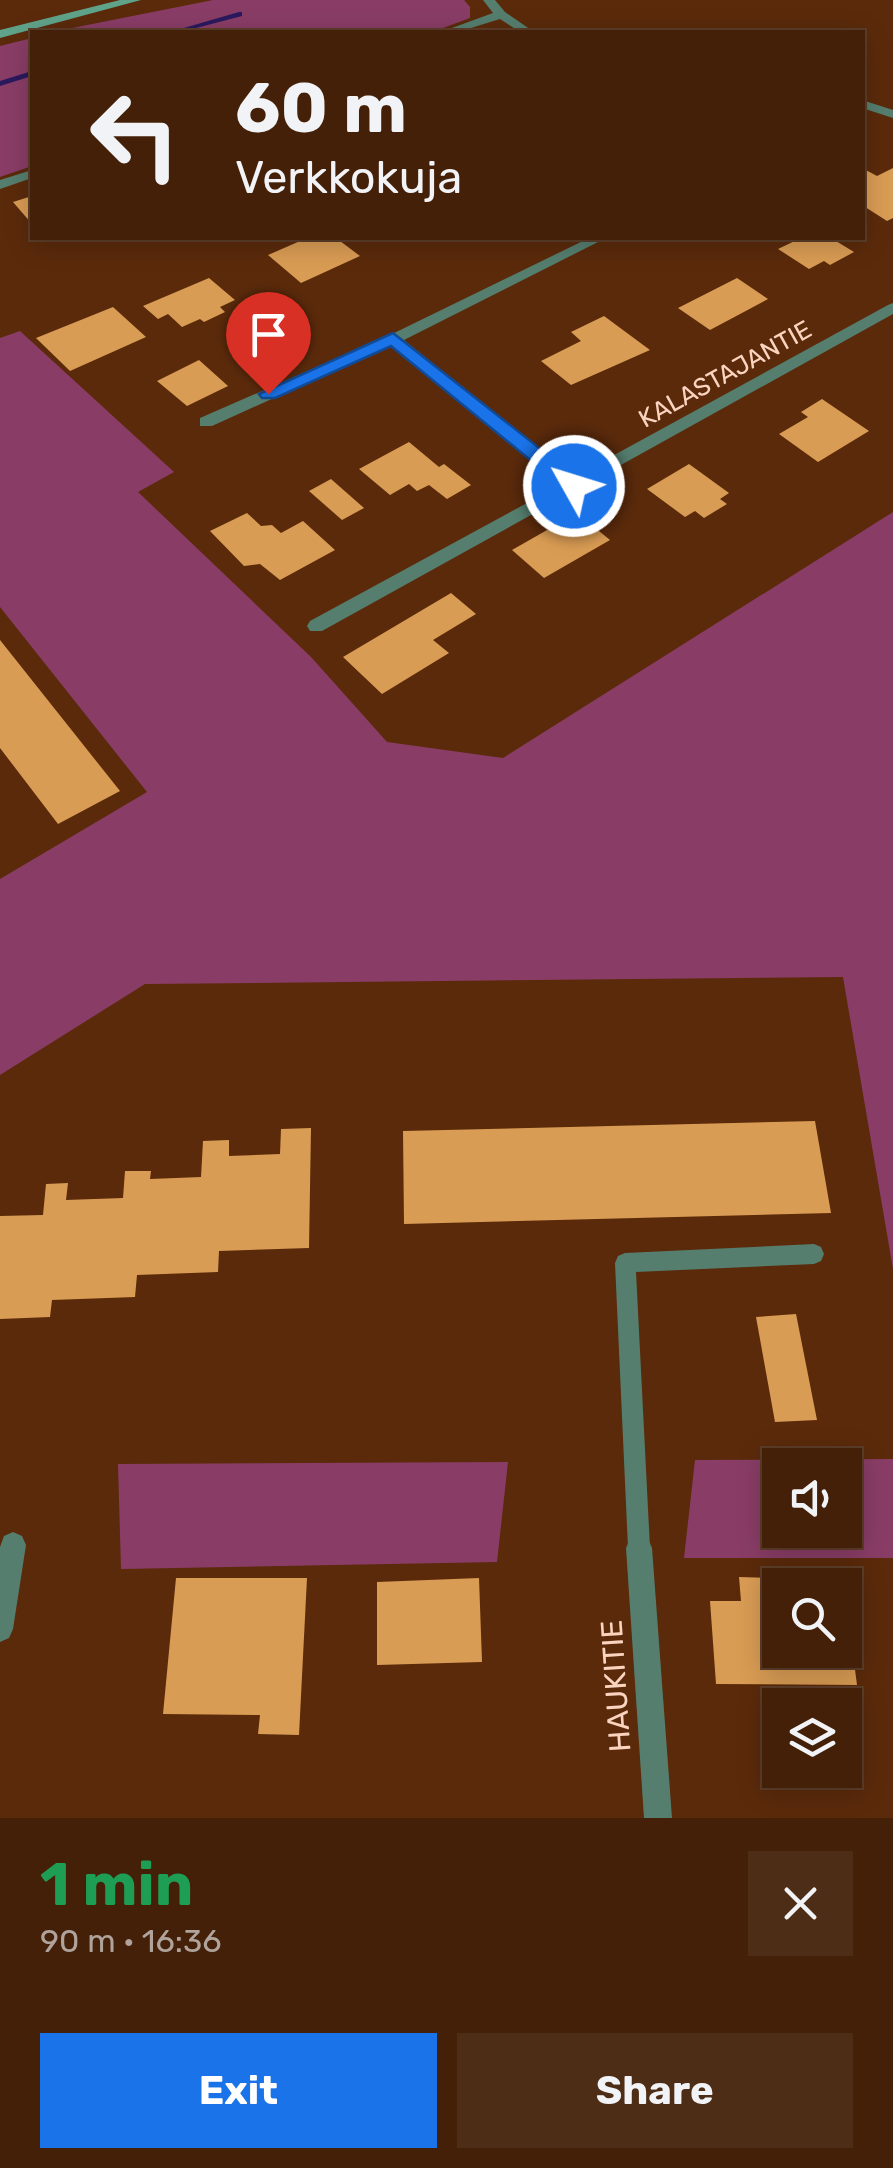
<!DOCTYPE html>
<html lang="en">
<head>
<meta charset="utf-8">
<style>
	body { margin:0; font-family:Rubik,sans-serif; background:#4e2d16; color:#f1f3f6; height:100vh; display:flex; flex-direction:column; font-size:38px; white-space:nowrap }
	* { box-sizing:border-box; margin:0 }
	p { font-size:32px; color:#afa39c }
	.icon { flex:none; width:55px; height:55px; fill:none; stroke:currentColor; stroke-width:2; stroke-linecap:round; stroke-linejoin:round }
	.map { position:relative; height:1818px; overflow:hidden }
	.drawer { display:flex; flex-direction:column; background:#442008; flex:1 }
	.drawer>* { flex:none }
	.banner { position:absolute; left:30px; top:30px; width:835px; height:210px; border-radius:0px; box-shadow:0 5px 25px #0003,0 0 0 2px #5c3e29; background:#442008; color:#f1f3f6; overflow:hidden }
	.fabs { position:absolute; left:762px; top:1448px; display:grid; gap:20px }
	.fabs a { display:grid; place-items:center; width:100px; height:100px; border-radius:0px; background:#442008; box-shadow:0 5px 25px #0003,0 0 0 2px #5c3e29; font-size:50px }
	.pin { position:absolute; display:grid; place-items:center; width:85px; height:85px; color:#fff; margin:-102px -42px; border-radius:50% 50% 50% 0; rotate:-45deg; box-shadow:0 0 10px #0007 }
	.pin .icon { rotate:45deg }
	.me { position:absolute; width:110px; margin:-55px; rotate:309deg; stroke-linejoin:round; filter:drop-shadow(0 0 8px #0008) }
	.turn { display:flex; align-items:center; gap:35px; height:210px; padding:0 40px; font-size:45px }
	.turn .icon { width:130px; height:130px; stroke-width:2.5 }
	.turn b { display:block; font-size:70px; line-height:85px }
	.round { display:grid; place-items:center; flex:none; width:105px; height:105px; border-radius:0px; background:#4e2d16 }
	.head { display:flex; align-items:center; justify-content:space-between; height:170px; padding:0 40px }
	h1 { font-size:60px; font-weight:700; line-height:75px; color:#1e9e55 }
	.button { display:flex; gap:20px; margin-top:auto; padding:20px 40px }
	.button a { flex:1; height:115px; border-radius:0px; background:#1a73e8; color:#fff; font-size:40px; font-weight:700; line-height:115px; text-align:center }
	.button a+a { background:#4e2d16; color:#f1f3f6 }
	.map>svg:first-child { display:block }
</style>
</head>
<body>
<div class="map">
<svg width="893" height="1818" viewBox="0 0 893 1818">
	<rect width="100%" height="100%" fill="#5b2a0b"/>
	<g fill="#893d66" fill-rule="evenodd">
		<polygon points="213,0 464,0 470,7 470,18 432,32 52,32"/>
		<polygon points="32,38 32,166 0,177 0,46"/>
		<polygon points="20,331 174,472 138,492 311,657 387,742 503,758 893,512 893,1269 843,977 145,984 0,1075 0,879 147,792 0,607 0,338"/>
		<path d="M893,1459V1558H684L695,1460ZM780,1465H845V1530H780Z"/>
		<polygon points="508,1462 497,1562 121,1569 118,1464"/>
	</g>
	<g fill="none" stroke-linecap="round" stroke-linejoin="round">
		<g fill="#2a195d" fill-rule="evenodd">
			<polygon points="239,12 242,12 242,16 181,32 170,32"/>
			<polygon points="32,71 32,76 0,86 0,81"/>
		</g>
	</g>
	<g fill="#d99c54">
		<polygon points="862,168 877,176 893,168 893,218 887,221 862,205"/>
		<polygon points="32,196 32,224 13,202"/>
		<polygon points="307,238 336,238 360,256 301,283 268,255"/>
		<polygon points="801,238 831,238 854,252 830,265 824,261 809,269 778,249"/>
		<polygon points="209,278 235,300 220,307 225,312 204,322 200,319 182,327 168,314 158,319 143,306"/>
		<polygon points="737,278 768,299 710,330 678,308"/>
		<polygon points="113,307 146,337 70,371 36,338"/>
		<polygon points="604,316 650,350 571,385 541,361 581,341 571,332"/>
		<polygon points="199,360 228,386 187,406 157,381"/>
		<polygon points="822,399 869,431 818,462 779,434 808,417 801,412"/>
		<polygon points="409,442 439,467 444,464 471,485 447,499 429,485 417,491 409,484 390,495 359,469"/>
		<polygon points="689,464 729,493 720,499 727,504 704,518 695,511 685,517 647,489"/>
		<polygon points="331,479 364,508 342,520 309,491"/>
		<polygon points="247,513 261,526 272,525 281,533 303,521 335,550 280,580 260,564 244,566 210,531"/>
		<polygon points="577,513 610,540 544,578 512,550"/>
		<polygon points="451,593 476,614 433,640 449,653 382,694 343,657"/>
		<polygon points="0,640 120,791 58,824 0,748"/>
		<polygon points="815,1121 831,1213 404,1224 403,1131"/>
		<polygon points="311,1128 309,1248 219,1251 218,1272 137,1275 135,1297 52,1300 50,1317 0,1319 0,1216 43,1215 46,1184 68,1183 66,1200 123,1198 125,1171 151,1171 150,1179 201,1177 203,1141 229,1140 229,1156 280,1154 281,1129"/>
		<polygon points="796,1314 817,1420 775,1422 756,1317"/>
		<polygon points="739,1577 777,1578 780,1650 845,1650 847,1608 857,1685 716,1684 710,1601 741,1601"/>
		<polygon points="176,1578 307,1578 299,1735 258,1734 260,1715 163,1714"/>
		<polygon points="479,1578 482,1662 377,1665 377,1582"/>
	</g>
	<g fill="none" stroke-linecap="round" stroke-linejoin="round">
		<polygon fill="#557e6e" fill-rule="evenodd" points="814,1244 821,1247 824,1254 821,1261 814,1264 636,1272 650,1548 647,1556 639,1559 631,1556 628,1548 615,1263 618,1256 625,1253"/>
		<g fill="#557e6e" fill-rule="evenodd">
			<polygon points="483,0 495,0 505,12 534,32 520,32 500,19 458,32 441,32 493,13"/>
			<polygon points="862,100 893,110 893,118 862,108"/>
			<polygon points="32,170 32,178 0,189 0,180"/>
			<polygon points="589,238 606,238 404,340 574,477 888,305 893,303 893,314 322,631 310,631 307,626 310,621 562,484 391,345 212,426 200,426 200,418 388,336"/>
			<polygon points="13,1532 22,1536 26,1545 13,1629 9,1638 0,1642 0,1547 4,1536"/>
			<polygon points="639,1535 648,1539 652,1548 672,1818 644,1818 626,1548 630,1539"/>
		</g>
		<polygon fill="#60a38b" fill-rule="evenodd" points="120,0 141,0 0,38 0,30"/>
	</g>
	<polygon fill="#1a73e8" stroke="#114b97" stroke-width="2.5" points="393,333 581,481 581,490 567,490 391,346 275,398 262,398 259,394"/>
	<g text-anchor="middle" dominant-baseline="central" stroke-width="10" stroke-linejoin="round" paint-order="stroke">
		<g font-size="25" fill="#fbd4c0" stroke="#5b2a0b">
			<text transform="translate(725 374) rotate(-29)">KALASTAJANTIE</text>
		</g>
		<g font-size="30" fill="#fbd4c0" stroke="#5b2a0b">
			<text transform="translate(616 1686) rotate(-94)">HAUKITIE</text>
		</g>
	</g>
</svg>
<div class="fabs">
<a><svg class="icon" aria-label="sound" viewBox="0 0 24 24"><path d="M4 9h4l5-4v14l-5-4H4zM17 9q2 3 0 6"/></svg></a>
<a><svg class="icon" aria-label="search" viewBox="0 0 24 24"><circle cx="10" cy="10" r="6"/><path d="M15 15l6 6"/></svg></a>
<a><svg class="icon" aria-label="layers" viewBox="0 0 24 24"><path d="M12 4l9 5-9 5-9-5zM3 14l9 5 9-5"/></svg></a>
</div>
<div class="pin" style="left:268px;top:394px;background:#d93025"><svg class="icon" aria-label="arrive" viewBox="0 0 24 24"><path d="M6 21V4h12l-3 4 3 4H6"/></svg></div>
<svg class="me" style="left:574px;top:486px" viewBox="-20 -20 40 40"><circle r="17" fill="#1a73e8" stroke="#fff" stroke-width="3"/><path d="M0-11L8 9 0 5-8 9z" fill="#fff"/></svg>
<div class="banner">
<div class="turn"><svg class="icon" aria-label="left" viewBox="0 0 24 24"><path d="M17 20v-9H6M10 6l-5 5 5 5"/></svg><div><b>60 m</b>Verkkokuja</div></div>
</div>
</div>
<section class="drawer">
<div class="head"><div><h1>1 min</h1><p>90 m · 16:36</p></div><a class="round"><svg class="icon" aria-label="close" viewBox="0 0 24 24"><path d="M6 6l12 12M18 6L6 18"/></svg></a></div>
<div class="button"><a>Exit</a><a>Share</a></div>
</section>
</body>
</html>
